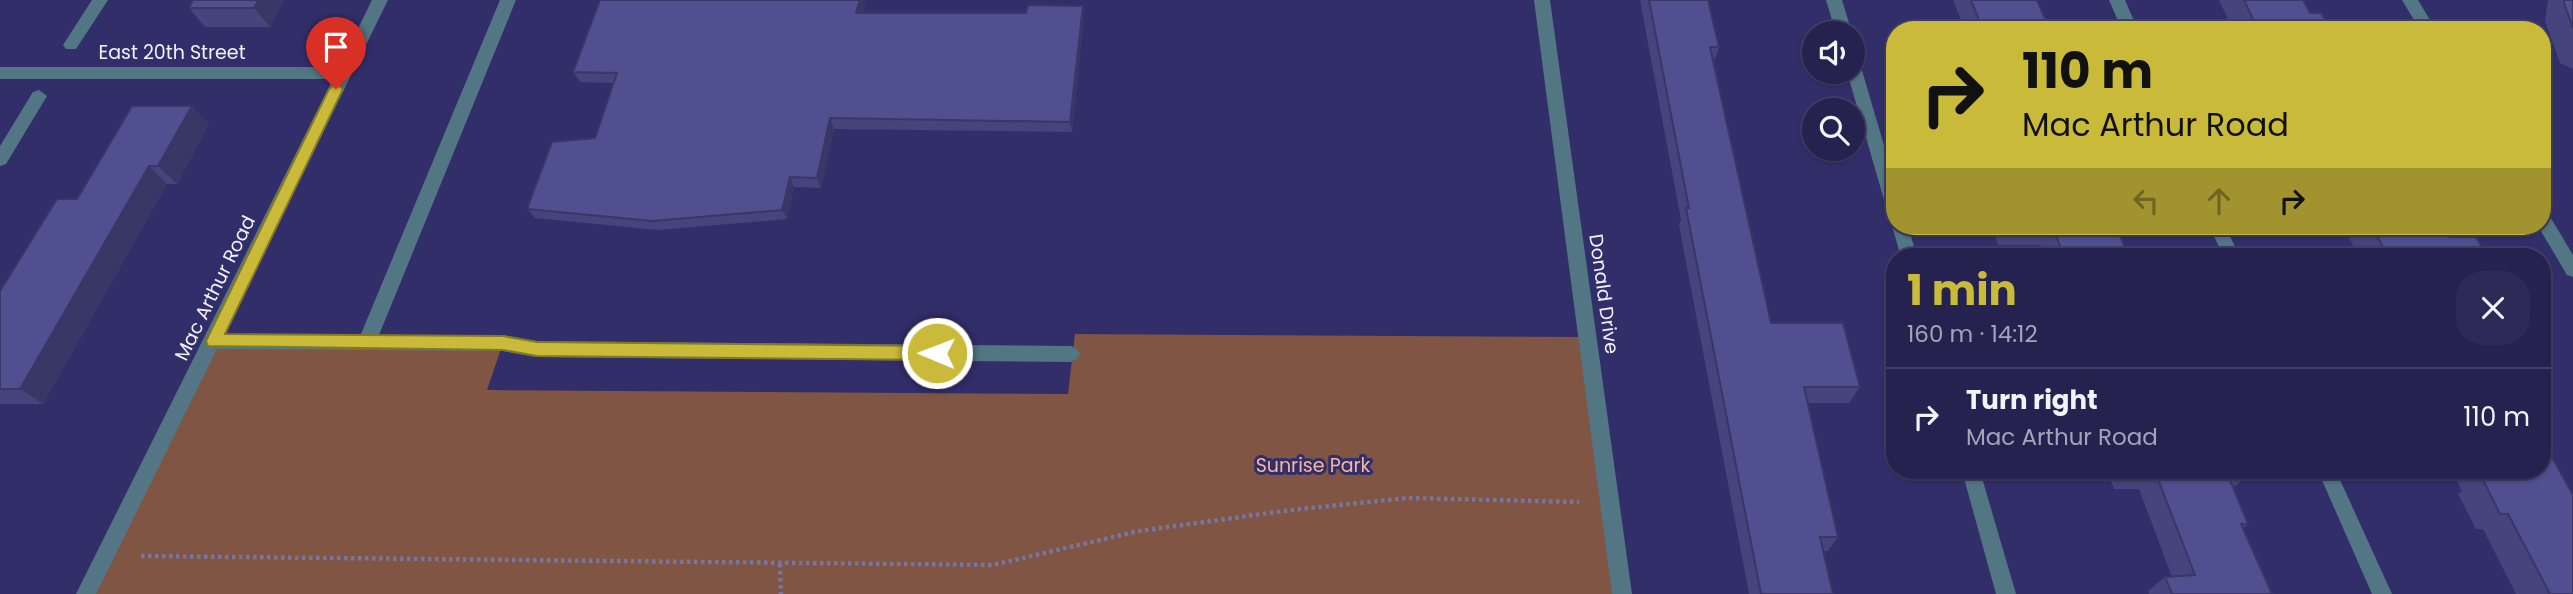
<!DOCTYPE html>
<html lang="en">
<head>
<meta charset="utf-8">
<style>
	body { margin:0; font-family:Poppins,sans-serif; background:#2e2a57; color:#f1f3f6; height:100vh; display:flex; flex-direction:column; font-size:26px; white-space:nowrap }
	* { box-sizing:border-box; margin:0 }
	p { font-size:23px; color:#a4a4b7 }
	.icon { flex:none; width:38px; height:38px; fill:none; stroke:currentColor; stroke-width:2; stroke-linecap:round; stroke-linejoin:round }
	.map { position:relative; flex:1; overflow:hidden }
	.details { position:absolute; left:1886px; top:248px; width:665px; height:231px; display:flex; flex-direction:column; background:#262250; border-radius:28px; box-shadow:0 2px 5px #0004,0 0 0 2px #423f67 }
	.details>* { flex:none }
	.guide { position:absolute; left:1886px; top:21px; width:665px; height:214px; border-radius:28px; box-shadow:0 2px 5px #0004,0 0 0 2px #423f67; background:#caba3a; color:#111; overflow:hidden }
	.fabs { position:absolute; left:1802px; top:21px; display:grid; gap:14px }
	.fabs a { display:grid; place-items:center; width:63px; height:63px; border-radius:50%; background:#262250; box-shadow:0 2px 5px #0004,0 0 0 2px #423f67; font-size:35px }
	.pin { position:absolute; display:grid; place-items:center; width:60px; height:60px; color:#fff; margin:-72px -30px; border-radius:50% 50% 50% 0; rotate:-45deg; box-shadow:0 0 7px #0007 }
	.pin .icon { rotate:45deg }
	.me { position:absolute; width:77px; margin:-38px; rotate:271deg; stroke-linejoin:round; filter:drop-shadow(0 0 5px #0008) }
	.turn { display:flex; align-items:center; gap:24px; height:147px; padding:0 21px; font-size:32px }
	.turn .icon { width:91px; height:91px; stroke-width:2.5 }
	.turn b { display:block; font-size:49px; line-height:60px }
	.lanes { display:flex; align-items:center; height:66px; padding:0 21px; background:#0003; justify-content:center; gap:35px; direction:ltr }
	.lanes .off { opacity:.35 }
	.round { display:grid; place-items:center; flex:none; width:74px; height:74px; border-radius:28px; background:#2e2a57 }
	.summary { display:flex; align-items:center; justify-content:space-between; height:119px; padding:0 21px }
	h1 { font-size:42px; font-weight:700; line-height:52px; color:#caba3a }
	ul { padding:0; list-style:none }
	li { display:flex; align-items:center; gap:21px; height:98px; padding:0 21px; border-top:2px solid #423f67 }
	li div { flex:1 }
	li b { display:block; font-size:26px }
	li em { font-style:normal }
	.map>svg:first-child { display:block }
</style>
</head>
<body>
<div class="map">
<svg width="2573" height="594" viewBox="0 0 2573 594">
	<rect width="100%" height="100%" fill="#322e6a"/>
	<polygon fill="#815543" points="1075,334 1588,337 1622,594 86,594 214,341 503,343 487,390 1068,394"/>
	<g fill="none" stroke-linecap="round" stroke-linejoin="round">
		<g stroke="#78759e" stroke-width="4.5" stroke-dasharray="3.5 3.5" stroke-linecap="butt">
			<polyline points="141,556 993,565 1139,531 1291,510 1407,498 1579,502"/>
			<polyline points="780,564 781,594"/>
		</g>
		<g fill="#527683" fill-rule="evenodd">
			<polygon points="92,0 108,0 76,49 66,49 63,45"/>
			<polygon points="372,0 388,0 224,334 361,334 500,0 516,0 379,335 503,335 536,341 1071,346 1077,349 1080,354 1077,359 1071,362 536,357 503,351 217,349 96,594 76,594 333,79 0,79 0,67 339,67"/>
			<polygon points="1534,0 1550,0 1632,594 1612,594"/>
			<polygon points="1826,0 1842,0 1852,33 1836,33"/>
			<polygon points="2109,0 2125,0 2138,30 2122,30"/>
			<polygon points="2402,0 2418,0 2436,30 2420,30"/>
			<polygon points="1853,61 1861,67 1895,183 1895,217 1889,215 1887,210 1847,72 1853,72"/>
			<polygon points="39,90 47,96 6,164 0,166 0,146 33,92"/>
			<polygon points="2543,213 2549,215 2573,255 2573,277 2567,275 2538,226 2543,226"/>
			<polygon points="1894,221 1895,226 1908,226 1917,257 1901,257 1892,226"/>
			<polygon points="2209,226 2225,226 2240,257 2224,257"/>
			<polygon points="1962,471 1980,471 2016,594 1996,594"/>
			<polygon points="2318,471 2336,471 2392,594 2372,594"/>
		</g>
	</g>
	<g fill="#45447c">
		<polygon points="284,0 270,27 205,27 189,8"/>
		<polygon points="1640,0 1708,0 1719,47 1714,62 1771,323 1860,387 1849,403 1807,403 1838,537 1828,551 1824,551 1833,594 1749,594 1679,225 1681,220"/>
		<polygon points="1953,0 2037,0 2050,30 1965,30"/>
		<polygon points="2219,0 2303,0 2310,13 2331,30 2233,30"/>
		<polygon points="2548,0 2573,0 2573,69 2560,63 2545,21"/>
		<polygon points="1083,6 1084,16 1072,132 834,129 821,188 794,187 787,219 658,230 535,218 527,209 595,138 613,83 580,82 573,72 862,13 1026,13"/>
		<polygon points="209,124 177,184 167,184 43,404 0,404 0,291 77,199"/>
		<polygon points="1992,226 2116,226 2129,257 2044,257 2040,245 1998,245"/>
		<polygon points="2343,226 2444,226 2450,237 2488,257 2359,257"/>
		<polygon points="2543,393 2554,413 2543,421"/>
		<polygon points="2107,471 2238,471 2242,480 2233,488 2248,524 2242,529 2272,594 2149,594 2148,591 2165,577 2172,577 2139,489 2114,489"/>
		<polygon points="2452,471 2543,471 2573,594 2516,594 2483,529 2476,529 2458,494 2462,491"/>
	</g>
	<g fill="#383765">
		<polygon points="259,0 284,0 270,27 254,8"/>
		<polygon points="860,0 866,0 860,24 856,13"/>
		<polygon points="1083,6 1084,16 1072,132 1070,122"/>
		<polygon points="192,106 209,124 177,184 158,166"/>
		<polygon points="830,118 834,129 821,188 817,178"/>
		<polygon points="149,166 167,184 43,404 20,389"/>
		<polygon points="790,177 794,187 787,219 782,210"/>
	</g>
	<g fill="#504f90" stroke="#383765" stroke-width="2">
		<polygon points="193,0 259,0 254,8 189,8"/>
		<polygon points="600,0 860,0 856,13 1026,13 1028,5 1083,6 1070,122 830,118 817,178 790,177 782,210 652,221 527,209 552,142 595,138 617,73 573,72"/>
		<polygon points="1649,0 1708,0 1719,47 1710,47 1771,323 1843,323 1860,387 1804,387 1838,537 1820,537 1833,594 1761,594 1686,208 1689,208"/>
		<polygon points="1971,0 2037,0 2050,30 1983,30"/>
		<polygon points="2244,0 2303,0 2310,13 2321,13 2331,30 2258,30"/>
		<polygon points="2564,0 2573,0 2573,28 2564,3"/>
		<polygon points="132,106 192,106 158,166 149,166 20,389 0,389 0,291 57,199 77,199"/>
		<polygon points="2010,226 2116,226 2129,257 2064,257 2053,227 2010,227"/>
		<polygon points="2372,226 2444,226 2450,237 2476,237 2488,257 2388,257"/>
		<polygon points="2543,393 2554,413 2543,413"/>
		<polygon points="2543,441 2573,495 2573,594 2550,594 2508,514 2500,514 2482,478 2487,478 2484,471 2543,471"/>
		<polygon points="2128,471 2238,471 2242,480 2230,480 2248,524 2241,524 2272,594 2172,594 2165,577 2195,575 2156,474 2130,475"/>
	</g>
	<polygon fill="#caba3a" stroke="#837926" stroke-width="2" points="336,83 343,89 225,334 503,336 537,342 937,346 943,348 945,353 943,358 937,360 537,356 503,350 208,346 206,341 329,89"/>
	<g text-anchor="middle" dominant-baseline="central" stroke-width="6" stroke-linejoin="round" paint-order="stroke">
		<g font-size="19" fill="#f1f1f9" stroke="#322e6a">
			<text x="172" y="52">East 20th Street</text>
			<text transform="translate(215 288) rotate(-64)">Mac Arthur Road</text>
			<text transform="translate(1604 294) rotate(82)">Donald Drive</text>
		</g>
		<g font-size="19" fill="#f5b79f" stroke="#322e6a">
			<text x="1313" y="465">Sunrise Park</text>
		</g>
	</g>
</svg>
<div class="fabs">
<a><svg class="icon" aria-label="sound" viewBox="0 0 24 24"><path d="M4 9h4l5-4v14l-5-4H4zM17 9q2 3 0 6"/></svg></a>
<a><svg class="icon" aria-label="search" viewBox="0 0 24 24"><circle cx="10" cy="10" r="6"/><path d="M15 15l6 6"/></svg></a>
</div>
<div class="pin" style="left:336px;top:89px;background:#d93025"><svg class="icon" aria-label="arrive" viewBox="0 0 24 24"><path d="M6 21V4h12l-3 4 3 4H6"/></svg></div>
<svg class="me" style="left:937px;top:353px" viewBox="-20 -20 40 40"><circle r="17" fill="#caba3a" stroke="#fff" stroke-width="3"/><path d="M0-11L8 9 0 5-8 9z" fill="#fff"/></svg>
<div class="guide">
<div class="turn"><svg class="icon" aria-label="right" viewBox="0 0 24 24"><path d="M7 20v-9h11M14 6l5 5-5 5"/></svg><div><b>110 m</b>Mac Arthur Road</div></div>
<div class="lanes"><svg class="icon off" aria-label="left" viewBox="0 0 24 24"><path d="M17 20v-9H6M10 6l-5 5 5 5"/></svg><svg class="icon off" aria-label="ahead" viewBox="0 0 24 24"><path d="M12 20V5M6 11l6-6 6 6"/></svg><svg class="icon" aria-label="right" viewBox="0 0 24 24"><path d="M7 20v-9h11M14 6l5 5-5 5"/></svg></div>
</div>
<section class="details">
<div class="summary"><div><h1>1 min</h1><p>160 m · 14:12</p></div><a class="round"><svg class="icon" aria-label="close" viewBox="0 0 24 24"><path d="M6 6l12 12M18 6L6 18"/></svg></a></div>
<ul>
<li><svg class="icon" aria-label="right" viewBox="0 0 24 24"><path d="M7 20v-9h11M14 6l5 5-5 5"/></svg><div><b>Turn right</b><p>Mac Arthur Road</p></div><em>110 m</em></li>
</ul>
</section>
</div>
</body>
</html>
